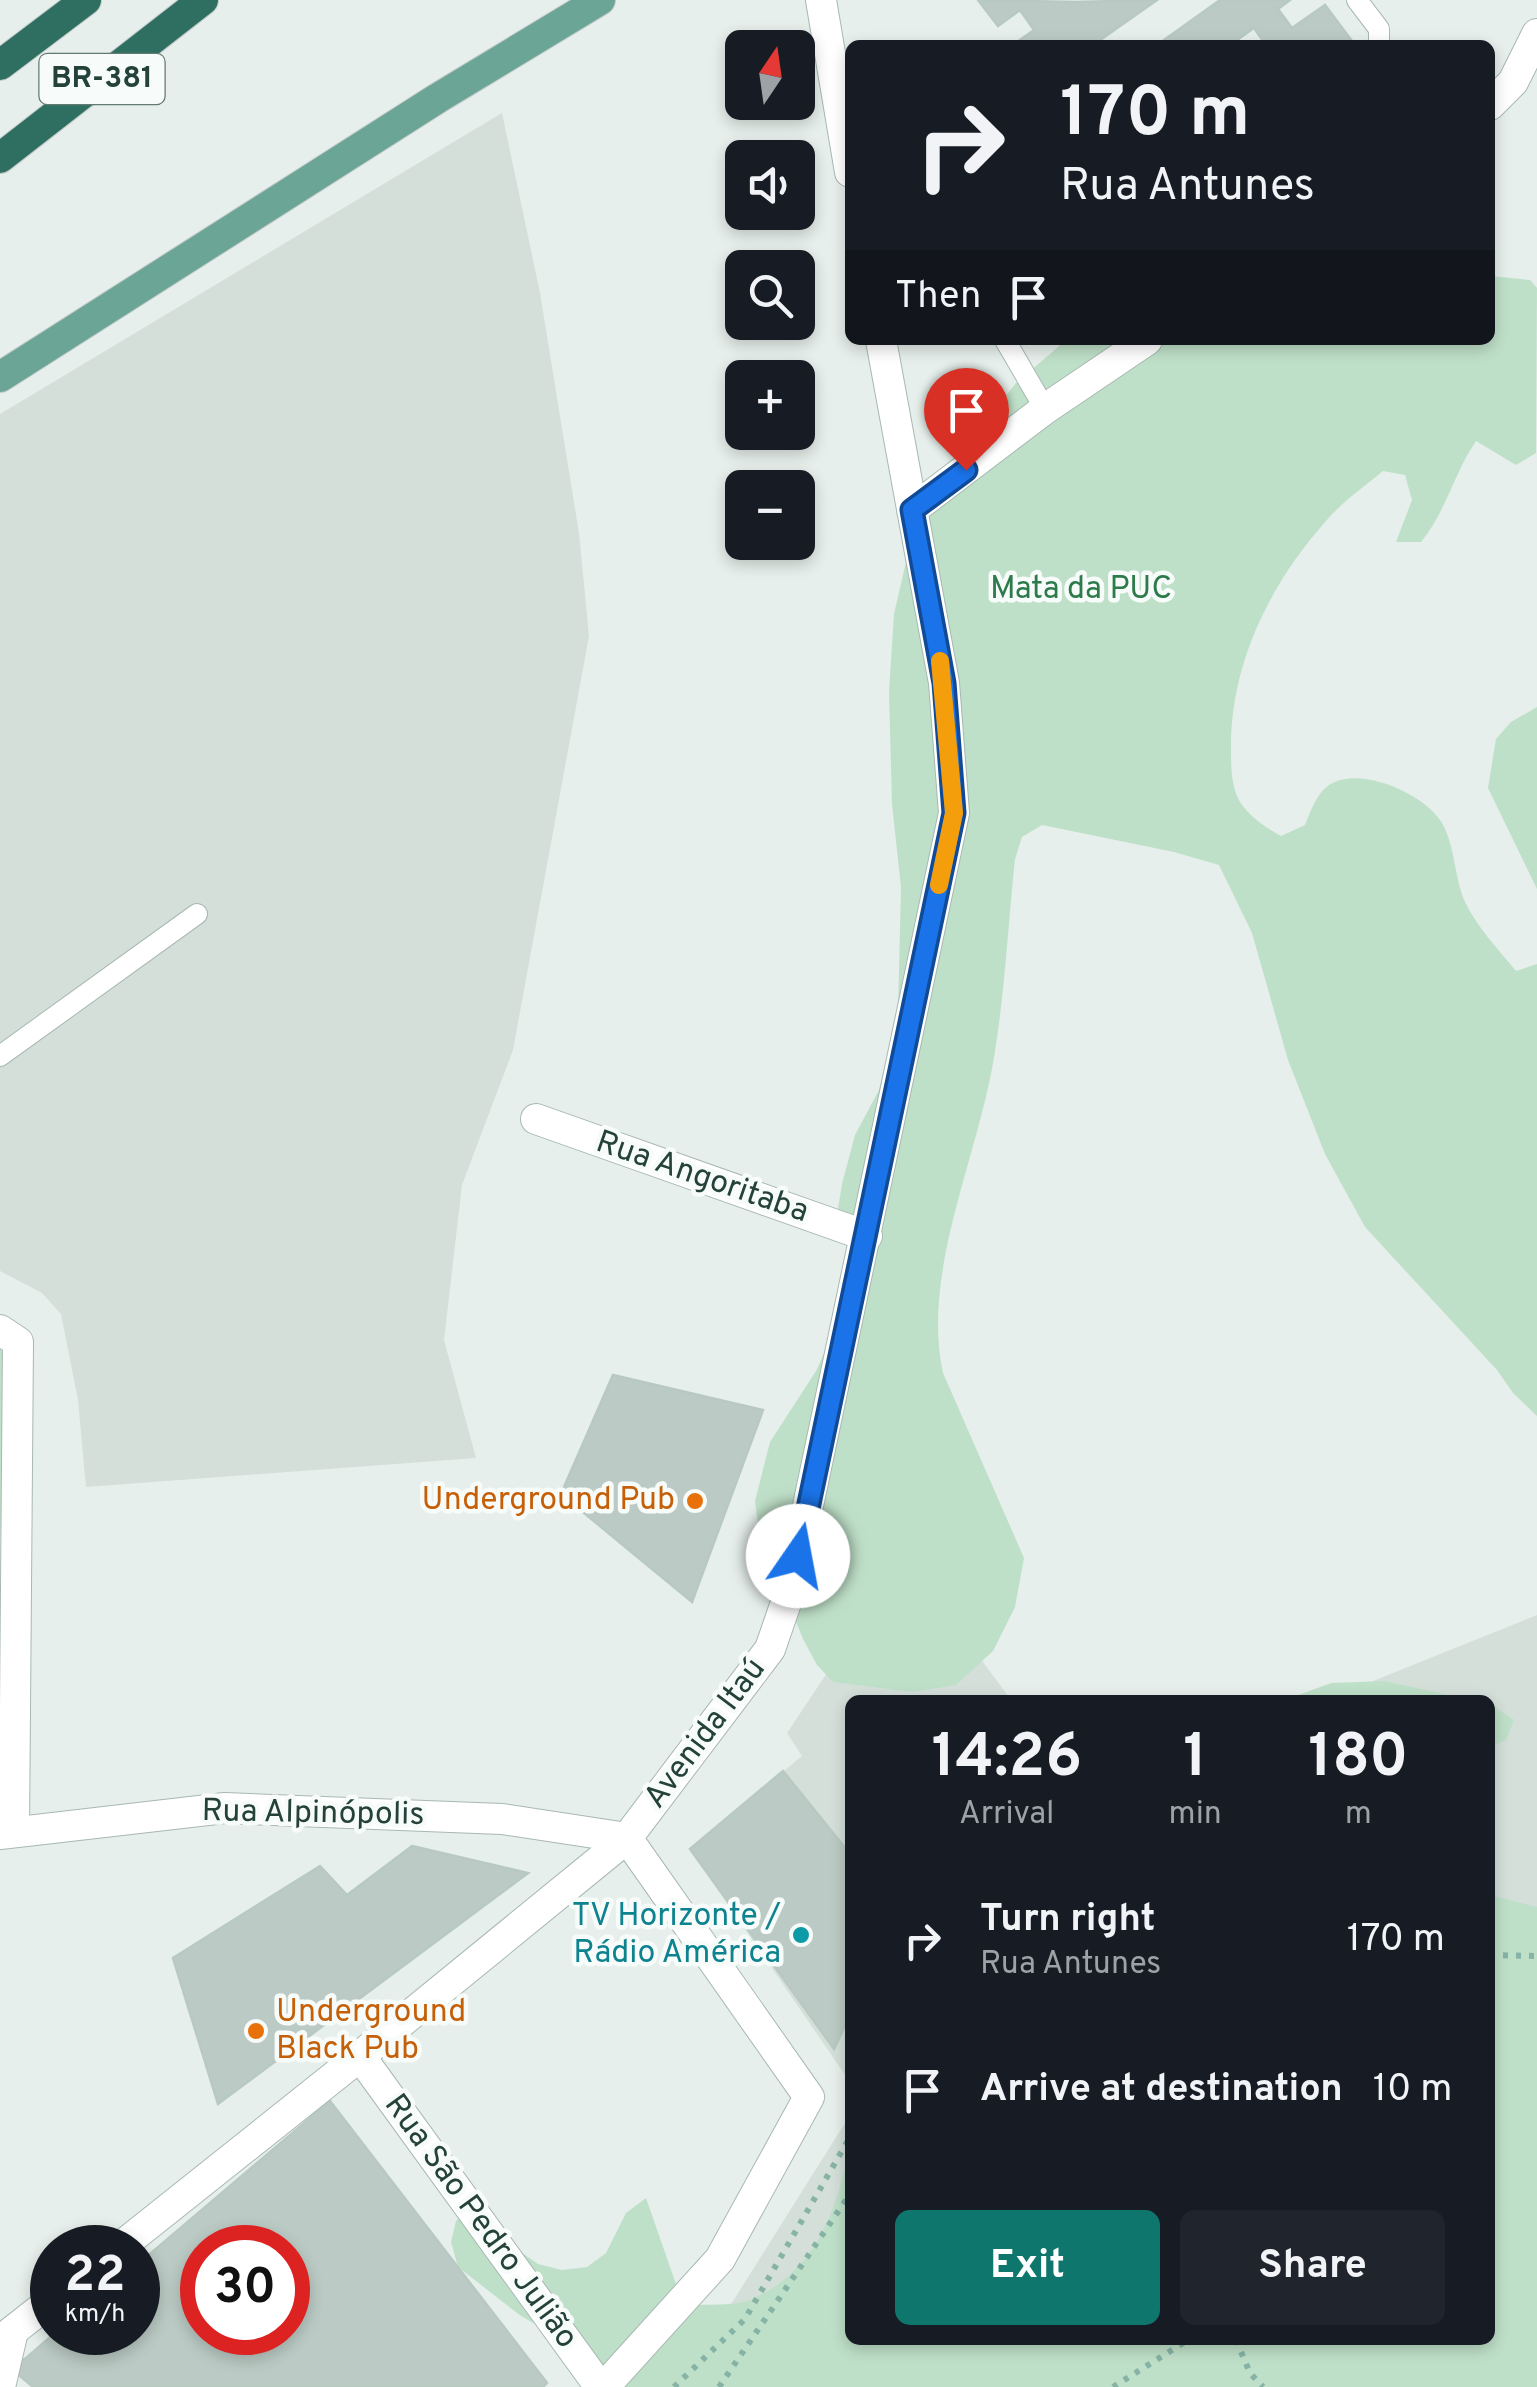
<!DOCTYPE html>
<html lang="en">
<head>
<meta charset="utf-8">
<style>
	body { margin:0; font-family:Overpass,sans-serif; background:#20242c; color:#f1f3f6; height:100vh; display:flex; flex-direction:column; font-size:38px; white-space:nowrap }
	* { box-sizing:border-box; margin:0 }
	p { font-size:32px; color:#9ea1a6 }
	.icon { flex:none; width:55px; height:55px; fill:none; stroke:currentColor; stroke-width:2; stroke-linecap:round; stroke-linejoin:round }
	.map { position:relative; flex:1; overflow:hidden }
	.panel { position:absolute; left:845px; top:1695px; width:650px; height:650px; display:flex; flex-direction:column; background:#171b24; border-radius:15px; box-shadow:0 5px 15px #0003 }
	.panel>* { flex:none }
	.banner { position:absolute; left:845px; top:40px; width:650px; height:305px; border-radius:15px; box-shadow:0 5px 15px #0003; background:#171b24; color:#f1f3f6; overflow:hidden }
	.needle { width:65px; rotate:13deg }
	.fabs { position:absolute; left:725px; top:30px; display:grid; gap:20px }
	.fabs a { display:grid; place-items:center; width:90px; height:90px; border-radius:15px; background:#171b24; box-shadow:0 5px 15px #0003; font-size:50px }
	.speed { position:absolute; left:30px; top:2225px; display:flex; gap:20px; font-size:50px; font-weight:700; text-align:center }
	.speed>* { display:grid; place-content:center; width:130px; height:130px; border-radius:50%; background:#171b24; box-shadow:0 5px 15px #0003; line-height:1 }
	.speed small { font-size:25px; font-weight:400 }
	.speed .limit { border:15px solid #d22; background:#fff; color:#111 }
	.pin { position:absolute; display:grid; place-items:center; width:85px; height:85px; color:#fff; margin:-102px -42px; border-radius:50% 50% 50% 0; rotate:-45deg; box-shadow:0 0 10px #0007 }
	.pin .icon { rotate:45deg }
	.me { position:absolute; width:110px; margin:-55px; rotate:12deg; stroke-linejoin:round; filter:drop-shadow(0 0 8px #0008) }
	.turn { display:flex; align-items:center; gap:35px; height:210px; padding:0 50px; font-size:45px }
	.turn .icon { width:130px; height:130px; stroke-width:2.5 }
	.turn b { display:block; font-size:70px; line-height:85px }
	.then { display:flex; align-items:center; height:95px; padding:0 50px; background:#0003; gap:20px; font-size:38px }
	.eta { display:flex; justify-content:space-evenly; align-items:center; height:170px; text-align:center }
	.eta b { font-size:60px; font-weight:700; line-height:70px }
	.cta { display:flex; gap:20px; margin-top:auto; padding:20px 50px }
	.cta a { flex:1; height:115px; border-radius:15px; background:#0f766e; color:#fff; font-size:40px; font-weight:700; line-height:115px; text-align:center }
	.cta a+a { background:#20242c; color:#f1f3f6 }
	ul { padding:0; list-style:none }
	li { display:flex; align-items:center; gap:30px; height:150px; padding:0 50px }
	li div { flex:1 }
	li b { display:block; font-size:38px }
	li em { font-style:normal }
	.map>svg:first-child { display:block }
</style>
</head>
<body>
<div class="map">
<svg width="1537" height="2387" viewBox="0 0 1537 2387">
	<rect width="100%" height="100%" fill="#e6efeb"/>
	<g fill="#d4dfda">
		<polygon points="502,113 540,293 579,533 589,636 513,1050 462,1185 444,1340 476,1458 86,1487 78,1400 61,1314 42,1293 0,1271 0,414"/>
		<polygon points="905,1556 1011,1700 850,1700 850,2082 690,1849 802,1756 787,1733"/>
		<polygon points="1537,1615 1537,2387 663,2387 701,2352 850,2115 850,2340 1490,2340 1490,1700 1326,1700"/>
	</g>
	<g fill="#bfe0c8">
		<path d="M1490,276L1530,280L1537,288L1536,453L1516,465L1476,441C1454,473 1446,512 1421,542H1396L1412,500L1405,475L1383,471C1364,487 1342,502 1326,521C1270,584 1230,664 1231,750C1231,767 1231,786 1240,802C1250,817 1265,827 1281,836L1305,825C1310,812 1317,793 1329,785C1359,765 1422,793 1440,820C1455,842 1454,877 1465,902C1477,927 1498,949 1516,971L1537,964V1416L1513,1393L1497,1370L1365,1227L1325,1154L1288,1060L1252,933L1219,865L1174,852L1042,825L1022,837L1015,859C1008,924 1005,992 994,1057C978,1158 921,1272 943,1373L1024,1558L1015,1607L993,1651L956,1685L912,1692L833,1682L817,1665L803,1639L759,1531L755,1501L770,1442L816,1371L841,1317L849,1260L838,1209L842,1184L855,1135L879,1090L898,1011L901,887L892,804L889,692L894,614L917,514L1015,384L1066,340H1490Z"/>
		<polygon points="1537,707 1537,889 1488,788 1496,739 1511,722"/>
		<polygon points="0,1344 9,1350 0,1540"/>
		<polygon points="1384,1681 1472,1700 1285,1700 1331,1683"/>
		<polygon points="1490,1704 1514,1720 1506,1740 1490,1747"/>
		<path d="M1490,1895L1537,1907V2387H599L593,2357L521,2316L458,2267L451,2242L456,2221L475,2204L518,2250L538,2264L562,2270L587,2267L606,2253L626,2213L646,2198L677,2287L698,2305C714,2304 737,2306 752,2299C816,2271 836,2211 850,2148V2340H1490Z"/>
	</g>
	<g fill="#bbcac4" stroke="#b8c9c2" stroke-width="2.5" fill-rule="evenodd">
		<polygon points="978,0 1075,2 1157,0 1093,45 1013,45 1034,30 1020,10 998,26"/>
		<polygon points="1220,0 1290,0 1278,9 1292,28 1325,5 1352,41 1347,45 1266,45 1254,28 1230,45 1157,45"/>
		<polygon points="613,1375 763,1410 692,1602 561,1494"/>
		<polygon points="783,1771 850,1854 850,2015 834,2049 690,1849"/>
		<polygon points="412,1846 528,1873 218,2104 173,1958 320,1866 347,1895"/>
		<path d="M330,2101L547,2383L543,2387H33L6,2364L25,2359L56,2332H138V2264ZM202,2248H288V2332H202Z"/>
	</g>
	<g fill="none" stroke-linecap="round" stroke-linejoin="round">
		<g stroke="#a8b8b2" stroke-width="22">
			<g id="service">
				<polyline points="1357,0 1379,29 1379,45"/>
				<polyline points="1005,340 1045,409"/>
				<polyline points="0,1056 197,914"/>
			</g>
		</g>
		<g stroke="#a8b8b2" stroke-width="32">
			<g id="minor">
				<polyline points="821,0 850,172"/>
				<polyline points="1490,105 1513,82 1537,34"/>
				<polyline points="912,510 1045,409 1147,340"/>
				<polyline points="536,1119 867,1236"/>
				<polyline points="0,1330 18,1342 14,1832"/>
				<polyline points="0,1834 225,1808 502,1819 627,1838 809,2097 720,2259 604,2387"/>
				<polyline points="360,2056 600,2387"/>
				<polyline points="119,2248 360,2056 627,1838 770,1649 790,1591 954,813 944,683 881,340"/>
				<polyline points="0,2341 52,2300"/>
				<polyline points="0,2387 13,2331"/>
			</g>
		</g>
		<g stroke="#c2cac8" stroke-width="32">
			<polyline id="primary" points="0,377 438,98 600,0"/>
		</g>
		<g stroke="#c2cac8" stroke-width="32">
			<g id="motorway">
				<polyline points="0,65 86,0"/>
				<polyline points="0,158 203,0"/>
			</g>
		</g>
		<g stroke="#86b3a5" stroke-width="6" stroke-dasharray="5 8" stroke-linecap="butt">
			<polyline points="1490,1955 1537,1956"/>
			<polyline points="1236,2340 1250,2373 1263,2387"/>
			<polyline points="674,2387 745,2319 850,2137"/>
			<polyline points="719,2387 850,2194"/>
			<polyline points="1113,2387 1188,2340"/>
		</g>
		<use href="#service" stroke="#fff" stroke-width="20"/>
		<use href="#minor" stroke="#fff" stroke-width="30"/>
		<use href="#primary" stroke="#6aa596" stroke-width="30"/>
		<use href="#motorway" stroke="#2f6f62" stroke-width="30"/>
	</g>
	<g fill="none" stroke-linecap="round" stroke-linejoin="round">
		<g stroke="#114b97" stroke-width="25">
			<polyline id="route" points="798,1556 954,813 944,683 912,510 966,470"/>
		</g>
		<use href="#route" stroke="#1a73e8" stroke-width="18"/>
		<polyline stroke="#f59e0b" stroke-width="18" points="939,885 954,813 940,661"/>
	</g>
	<g fill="#e8710a" stroke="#f7fbf9" stroke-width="4">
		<circle cx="695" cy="1501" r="10"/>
		<circle cx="256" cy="2031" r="10"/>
	</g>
	<circle fill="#0f9aa8" stroke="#f7fbf9" stroke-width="4" cx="801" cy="1935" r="10"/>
	<g text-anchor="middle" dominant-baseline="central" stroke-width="9" stroke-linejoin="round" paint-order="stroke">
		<rect fill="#f7fbf9" stroke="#637a73" stroke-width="2.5" x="39.5" y="54" width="125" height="50" rx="8"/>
		<g font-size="30" font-weight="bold" fill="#24423a">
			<text x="102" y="79">BR-381</text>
		</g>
		<g font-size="32" fill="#2d7a4b" stroke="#f7fbf9">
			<text x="1081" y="590">Mata da PUC</text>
		</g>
		<g font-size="32" fill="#24423a" stroke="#f7fbf9">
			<text transform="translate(702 1178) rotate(19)">Rua Angoritaba</text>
			<text transform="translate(706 1734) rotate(-53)">Avenida Itaú</text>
			<text transform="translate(313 1814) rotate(1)">Rua Alpinópolis</text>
			<text transform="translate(480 2222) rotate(54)">Rua São Pedro Julião</text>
		</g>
		<g font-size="32" fill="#c56008" stroke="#f7fbf9" text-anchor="end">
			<text x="675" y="1501">Underground Pub</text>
			<text x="276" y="2013" text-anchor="start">Underground<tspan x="276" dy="37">Black Pub</tspan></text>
		</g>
		<g font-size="32" fill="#0d838f" stroke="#f7fbf9" text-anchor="end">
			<text x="781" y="1917">TV Horizonte /<tspan x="781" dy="37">Rádio América</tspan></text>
		</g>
	</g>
</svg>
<div class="fabs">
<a><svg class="needle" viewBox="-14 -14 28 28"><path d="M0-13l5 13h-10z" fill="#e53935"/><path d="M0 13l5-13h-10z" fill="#9ea1a6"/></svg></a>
<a><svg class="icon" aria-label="sound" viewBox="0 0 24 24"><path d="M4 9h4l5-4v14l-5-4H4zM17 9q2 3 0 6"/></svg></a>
<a><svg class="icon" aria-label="search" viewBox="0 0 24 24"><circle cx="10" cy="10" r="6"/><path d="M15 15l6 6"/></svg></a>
<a>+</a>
<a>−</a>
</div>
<div class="speed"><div>22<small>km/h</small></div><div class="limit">30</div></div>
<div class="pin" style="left:966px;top:470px;background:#d93025"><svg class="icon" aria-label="arrive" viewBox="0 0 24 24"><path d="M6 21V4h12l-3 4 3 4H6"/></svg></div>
<svg class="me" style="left:798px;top:1556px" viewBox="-20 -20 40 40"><circle r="19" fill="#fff"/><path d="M0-13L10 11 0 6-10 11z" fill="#1a73e8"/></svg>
<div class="banner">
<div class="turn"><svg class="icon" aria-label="right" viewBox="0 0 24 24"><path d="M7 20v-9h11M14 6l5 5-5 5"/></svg><div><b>170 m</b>Rua Antunes</div></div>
<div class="then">Then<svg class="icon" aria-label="arrive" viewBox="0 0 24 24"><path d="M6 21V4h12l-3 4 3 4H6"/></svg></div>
</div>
<section class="panel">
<div class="eta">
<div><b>14:26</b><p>Arrival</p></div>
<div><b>1</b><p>min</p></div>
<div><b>180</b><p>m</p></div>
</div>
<ul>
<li><svg class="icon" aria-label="right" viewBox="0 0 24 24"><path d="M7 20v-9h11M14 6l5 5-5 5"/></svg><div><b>Turn right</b><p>Rua Antunes</p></div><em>170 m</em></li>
<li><svg class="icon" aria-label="arrive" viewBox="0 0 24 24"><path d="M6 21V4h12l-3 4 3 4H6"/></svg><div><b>Arrive at destination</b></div><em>10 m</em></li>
</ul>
<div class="cta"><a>Exit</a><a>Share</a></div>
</section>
</div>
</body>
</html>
